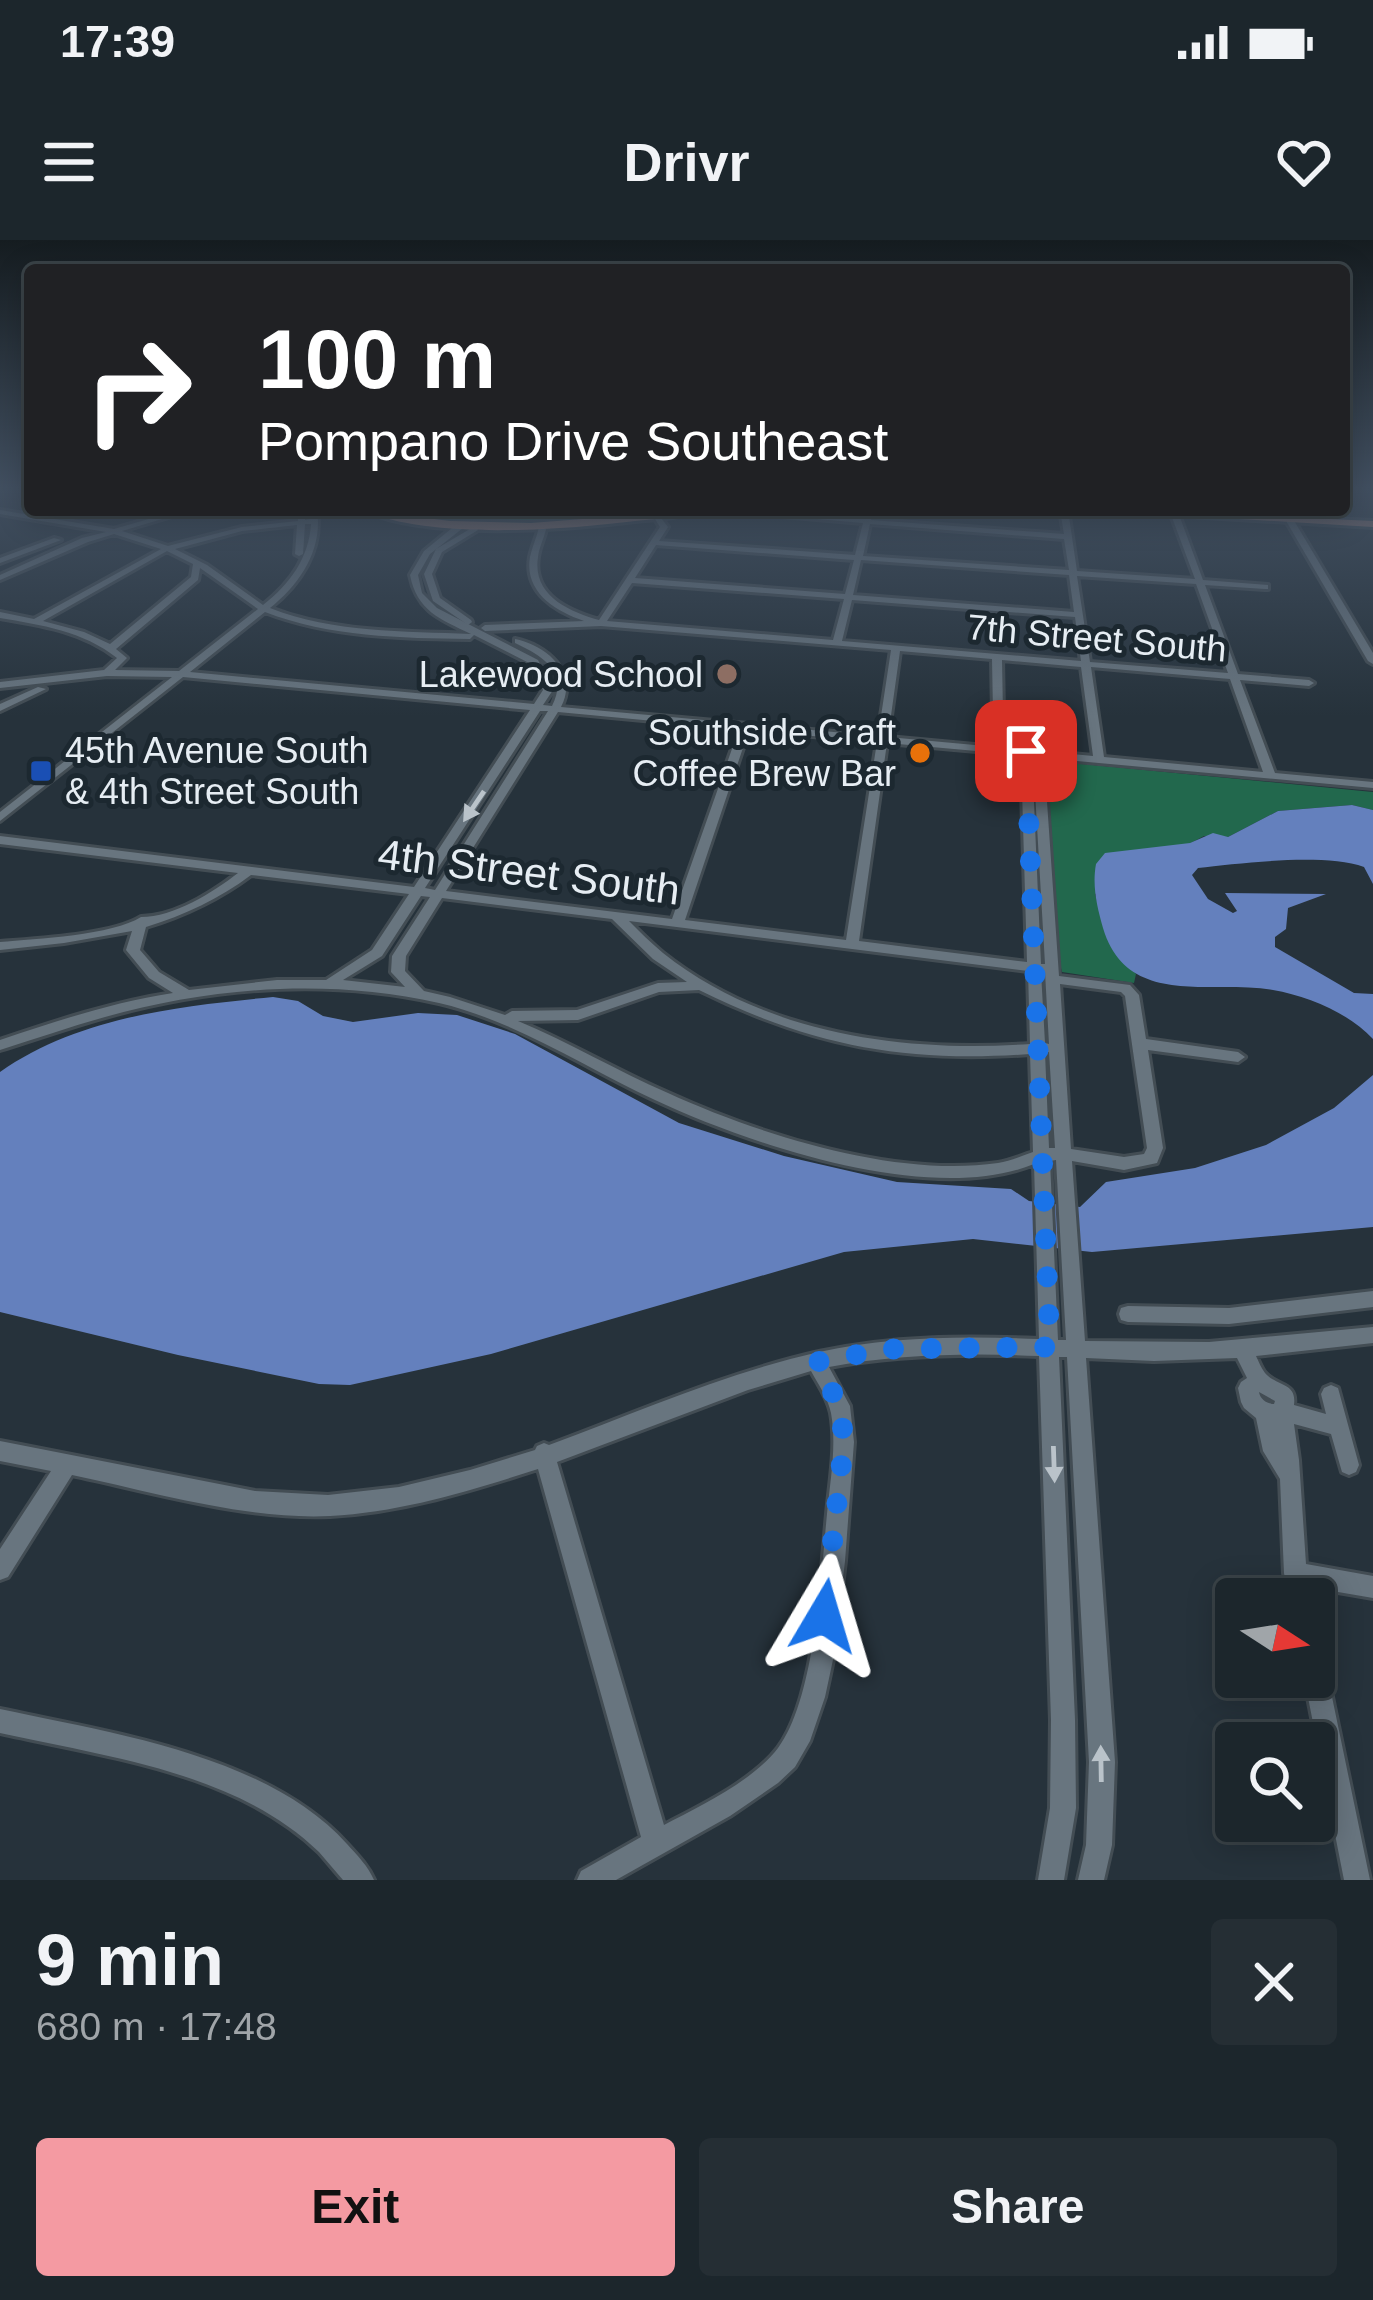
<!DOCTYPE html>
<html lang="en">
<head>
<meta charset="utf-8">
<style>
	body { margin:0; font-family:Helvetica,sans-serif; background:#252e34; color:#f1f3f6; height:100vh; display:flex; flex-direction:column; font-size:45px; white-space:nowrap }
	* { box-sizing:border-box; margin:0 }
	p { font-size:39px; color:#a0a5a9 }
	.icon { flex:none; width:66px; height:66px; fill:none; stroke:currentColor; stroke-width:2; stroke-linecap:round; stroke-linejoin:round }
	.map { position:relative; height:1640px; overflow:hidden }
	.sheet { display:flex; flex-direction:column; background:#1c262c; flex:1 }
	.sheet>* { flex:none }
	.guide { position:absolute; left:24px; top:24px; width:1326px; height:252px; border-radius:12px; box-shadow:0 6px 30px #0003,0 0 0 3px #3a4348; background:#202124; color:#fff; overflow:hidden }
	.needle { width:78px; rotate:102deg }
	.controls { position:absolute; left:1215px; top:1338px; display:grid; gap:24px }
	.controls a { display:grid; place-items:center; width:120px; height:120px; border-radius:12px; background:#1c262c; box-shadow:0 6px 30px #0003,0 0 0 3px #3a4348; font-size:60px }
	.pin { position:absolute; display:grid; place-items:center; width:102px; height:102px; color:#fff; margin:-51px; border-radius:24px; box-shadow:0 6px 18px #0006 }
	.me { position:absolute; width:132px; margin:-66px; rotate:7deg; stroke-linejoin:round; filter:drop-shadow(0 0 9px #0008) }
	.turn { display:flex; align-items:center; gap:42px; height:252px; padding:0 36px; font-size:54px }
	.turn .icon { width:156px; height:156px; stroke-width:2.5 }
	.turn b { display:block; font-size:84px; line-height:102px }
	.round { display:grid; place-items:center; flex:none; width:126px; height:126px; border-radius:12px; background:#252e34 }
	.headline { display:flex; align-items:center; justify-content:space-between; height:204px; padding:0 36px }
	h1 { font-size:72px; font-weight:800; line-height:90px }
	.button { display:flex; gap:24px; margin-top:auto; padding:24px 36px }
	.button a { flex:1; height:138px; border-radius:12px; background:#f49aa2; color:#111; font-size:48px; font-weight:800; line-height:138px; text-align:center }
	.button a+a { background:#252e34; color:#f1f3f6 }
	.status { display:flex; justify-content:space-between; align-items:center; height:84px; padding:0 60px; background:#1c262c; direction:ltr }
	.status svg { height:33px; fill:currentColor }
	header { display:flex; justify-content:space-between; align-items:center; height:156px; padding:0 36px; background:#1c262c; font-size:54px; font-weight:800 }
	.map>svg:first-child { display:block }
</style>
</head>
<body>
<div class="status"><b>17:39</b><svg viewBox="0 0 49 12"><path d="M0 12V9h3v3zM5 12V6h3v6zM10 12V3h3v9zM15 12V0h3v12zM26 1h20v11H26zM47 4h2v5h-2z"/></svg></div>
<header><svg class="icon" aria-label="menu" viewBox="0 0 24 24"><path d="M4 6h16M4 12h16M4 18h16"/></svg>Drivr<svg class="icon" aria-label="heart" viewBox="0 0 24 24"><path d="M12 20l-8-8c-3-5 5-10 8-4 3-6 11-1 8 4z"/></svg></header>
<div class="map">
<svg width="1373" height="1640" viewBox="0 0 1373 1640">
	<rect width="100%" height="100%" fill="#26323b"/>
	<g fill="#22684d">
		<path d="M388,270H672C577,285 482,293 388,270Z"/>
		<polygon points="1051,521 1373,552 1373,570 1352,565 1278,571 1228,597 1204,596 1095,654 1108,701 1136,734 1134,743 1062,732 1060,724 1047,524"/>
	</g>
	<g fill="#6480bd">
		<path d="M1352,565L1373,570V644L1364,627C1324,613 1241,623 1198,628L1192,635L1208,659L1233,673L1237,671L1225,653L1326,654L1288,668L1286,689L1275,697V707L1354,753L1373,754V799C1349,773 1308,756 1273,750C1212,739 1127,769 1103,688C1097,667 1092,646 1096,624L1105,613L1190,603L1213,593L1228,597L1278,571Z"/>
		<path d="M273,757L298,761L323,776L353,782L418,773L457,775L515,794L679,883L784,916L897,942L1011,949L1029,961L1080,967L1106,942L1195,928L1266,905L1334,868L1373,835V987L1092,1012L973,999L844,1012L491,1114L350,1145L319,1144L178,1115L0,1072V832C78,777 180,766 273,757Z"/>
	</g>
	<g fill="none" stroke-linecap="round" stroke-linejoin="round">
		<g stroke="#434d54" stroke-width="6">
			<g id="minor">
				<path d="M0,270L114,289L180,270H192L122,291L168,306L242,287L298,281V270H306L305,280L311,279L309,270H317C323,310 300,344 270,368C334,393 403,391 471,394C440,379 417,371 410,335L424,311L457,284H463V288L430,314L418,335L422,353L437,368L538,420L553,450L543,465L552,466C569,432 543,416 515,403V399C546,405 579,433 561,467L878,496L891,410L601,386L485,391L481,388L485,385L584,381C555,371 524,352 530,317C532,307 537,297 539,287L546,289C544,298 539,308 538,317C532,355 568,371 599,380L660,287L652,274H658L668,287L659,301L855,315L863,283L713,270H745L864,279L866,270H874L871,280L1064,294L1060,270H1068L1077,331L1195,339L1170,272L1175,270L1178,272L1203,340L1268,345V349H1265L1205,345L1238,434L1309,440L1314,443L1309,446L1240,440L1275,533L1373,542V548L1044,518L1059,736L1130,745L1139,755L1146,799L1238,812L1245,817L1238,822L1148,810L1163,908L1157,923L1124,930L1072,921L1085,1101L1209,1102L1373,1087V1103L1256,1116C1259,1122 1261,1128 1265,1133C1277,1147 1297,1142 1294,1165L1326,1174L1321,1154L1324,1148L1331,1145L1338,1148L1359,1225L1356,1232L1349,1235L1342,1232L1331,1194L1294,1184L1299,1220L1306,1324L1373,1336V1358L1309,1347L1311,1359H1289L1284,1333L1280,1239L1263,1211L1256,1178L1244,1168L1241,1162L1238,1148L1241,1142L1247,1138L1237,1118L1154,1121L1086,1118L1115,1522L1112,1605L1104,1640H1078L1086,1605L1089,1522L1067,1117H1059L1075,1480L1076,1568L1064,1640H1038L1050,1568L1051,1480L1039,1116C969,1113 899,1114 829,1127L850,1166L854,1202L845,1321L834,1415L825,1457L810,1501L795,1527L778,1543L730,1576L616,1640H577L581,1631L641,1597L538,1229C470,1251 402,1272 330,1276C247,1280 153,1252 72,1235L8,1337L0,1340V1309L51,1231L0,1221V1201L255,1251L328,1255L399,1247L470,1230L535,1210L537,1206L544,1203L549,1205C638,1172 726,1133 819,1112C891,1096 966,1096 1039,1099L1034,924C932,966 751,905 655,860C584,827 516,781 439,763C328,738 213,747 105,777C69,787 35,799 0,810V800C56,781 114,762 173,753L149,738L126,710L132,691L64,703L0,710V702C36,699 113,695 141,677C174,677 212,653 238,633L0,604V596L414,647L530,470L183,437L0,581V572L172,437L107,436L0,448V442L104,430L117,418C83,391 41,385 0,378V372L34,379L161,309L114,294L88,302L0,340V335L82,298L106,292L0,274ZM305,284H311C309,318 290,344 263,365L207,325L175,309L242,291L297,285L295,314L299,316L303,314ZM870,284L1064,299L1069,330L863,316ZM656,305L854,320L845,354L635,338ZM167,311L193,324L191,337L110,404L84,392L43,381ZM861,320L1069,335L1074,372L853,355ZM200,328L258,369L179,431L115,430L127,418L116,409L198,340ZM1077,336L1196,344L1228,433L1090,422ZM632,343L844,359L833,400L607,381ZM852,360L1075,377L1081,421L842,401ZM265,372C330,397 400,398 470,399L474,395L531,424L543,450L534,464L190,432ZM900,411L992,419L993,473L998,476L1003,473L1002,420L1081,427L1093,516L888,497ZM1091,427L1230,439L1263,532L1104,517ZM540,471H548L435,650L425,648ZM558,472L739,489L672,679L446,651ZM749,490L877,502L846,700L685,680ZM887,503L1021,515L1027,722L859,701ZM1032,516L1033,517L1045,724H1041ZM251,635L409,654L372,710L326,740H277L189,750L159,732L140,710L146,687C185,675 219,659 251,635ZM421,656L430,657L392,716L391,732L405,747L343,740L382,716ZM442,658L612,679L653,719L687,742L658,743L577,770L512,771L505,775L450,757L424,751L405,731L406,716ZM629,681L1028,731L1030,804C903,813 765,794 663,713C651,703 640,692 629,681ZM1041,732H1045L1049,804L1045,803ZM1060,744L1121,752L1125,756L1147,908L1144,914L1124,917L1071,909ZM699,750C812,806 905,823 1030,814L1033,912C1022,916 1010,921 998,923C896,938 760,895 668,853C617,831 569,802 518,781L578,780L659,752ZM1049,812L1055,908H1049L1045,813ZM1056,920L1066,1100H1058L1050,921ZM811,1131C818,1144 828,1158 831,1173C837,1206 830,1241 827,1274C821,1335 815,1459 778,1508C753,1541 700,1566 664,1585L557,1222L748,1150ZM1259,1152L1275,1161L1274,1164C1267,1164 1260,1159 1259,1152Z"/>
				<polygon points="1289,277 1293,279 1373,413 1373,424 1368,421 1285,279"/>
				<polygon points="475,286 478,290 442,312 432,334 440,358 471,380 472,382 468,385 433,361 424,334 436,309"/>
				<polygon points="54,298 61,300 0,323 0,318"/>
				<polygon points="38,447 46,449 0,471 0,464"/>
				<polygon points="1373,1051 1373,1067 1229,1084 1128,1082 1121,1080 1119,1074 1121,1068 1128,1066 1229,1068"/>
				<polygon points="1314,1416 1322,1420 1326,1428 1370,1640 1344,1640 1304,1437 1314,1437"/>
				<path d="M0,1469C111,1493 267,1515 347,1604C357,1615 368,1626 374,1640H343C335,1631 327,1621 319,1612C236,1532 108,1517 0,1493Z"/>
			</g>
		</g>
		<g stroke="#434d54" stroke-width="6">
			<g id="major">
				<path d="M363,270L450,281L531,283L699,270C680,278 655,279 635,281C562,290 429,300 363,270Z"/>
				<polygon points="1133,270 1373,281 1373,287 1138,273"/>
			</g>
		</g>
		<use href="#minor" fill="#68757f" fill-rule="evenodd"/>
		<use href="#major" fill="#bc8c80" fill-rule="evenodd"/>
	</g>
	<defs><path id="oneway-solid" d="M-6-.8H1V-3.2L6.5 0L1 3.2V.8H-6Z" transform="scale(3)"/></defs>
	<g fill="#bac3ca">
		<use href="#oneway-solid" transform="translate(474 566) rotate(124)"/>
		<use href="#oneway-solid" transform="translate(1054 1224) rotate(88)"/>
		<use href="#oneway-solid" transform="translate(1101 1524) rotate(-91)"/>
	</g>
	<linearGradient id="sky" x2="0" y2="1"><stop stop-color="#151c20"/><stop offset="0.52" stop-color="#414f60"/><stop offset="1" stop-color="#414f60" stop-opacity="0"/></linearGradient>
	<rect width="1373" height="476" fill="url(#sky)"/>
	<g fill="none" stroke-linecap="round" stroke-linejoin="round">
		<polyline stroke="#1a73e8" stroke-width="21" stroke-dasharray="0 37.8" points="824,1376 844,1202 840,1166 816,1122 887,1109 1050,1107 1026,511"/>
	</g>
	<circle fill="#8d6e63" stroke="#1c2830" stroke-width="4.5" cx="727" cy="434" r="12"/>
	<circle fill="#e8710a" stroke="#1c2830" stroke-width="4.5" cx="920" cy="513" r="12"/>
	<rect fill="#1a4fb4" stroke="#1c2830" stroke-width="4.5" x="29" y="519" width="24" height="24" rx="6"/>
	<g text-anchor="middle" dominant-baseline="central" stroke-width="10" stroke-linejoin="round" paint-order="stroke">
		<g font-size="36" fill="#e6edf3" stroke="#1c2830">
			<text transform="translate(1097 398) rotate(5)">7th Street South</text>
		</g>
		<g font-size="36" fill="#e6edf3" stroke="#1c2830" text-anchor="end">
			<text x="703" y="434">Lakewood School</text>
			<text x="896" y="492">Southside Craft<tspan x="896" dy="41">Coffee Brew Bar</tspan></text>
			<text x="65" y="510" text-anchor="start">45th Avenue South<tspan x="65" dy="41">&amp; 4th Street South</tspan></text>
		</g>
		<g font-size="42" fill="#e6edf3" stroke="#1c2830">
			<text transform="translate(529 632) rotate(7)">4th Street South</text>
		</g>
	</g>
</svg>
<div class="controls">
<a><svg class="needle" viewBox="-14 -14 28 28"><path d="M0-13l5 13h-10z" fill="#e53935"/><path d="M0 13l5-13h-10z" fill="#a0a5a9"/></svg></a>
<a><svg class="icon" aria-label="search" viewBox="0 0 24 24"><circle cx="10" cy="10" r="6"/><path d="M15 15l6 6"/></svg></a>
</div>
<div class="pin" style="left:1026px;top:511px;background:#d93025"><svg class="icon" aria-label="arrive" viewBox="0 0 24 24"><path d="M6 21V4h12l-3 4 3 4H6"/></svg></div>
<svg class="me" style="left:824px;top:1376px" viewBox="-20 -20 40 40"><path d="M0-17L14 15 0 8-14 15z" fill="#1a73e8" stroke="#fff" stroke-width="4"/></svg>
<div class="guide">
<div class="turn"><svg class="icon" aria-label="right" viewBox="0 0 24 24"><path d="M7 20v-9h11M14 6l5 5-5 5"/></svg><div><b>100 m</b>Pompano Drive Southeast</div></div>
</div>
</div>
<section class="sheet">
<div class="headline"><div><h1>9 min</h1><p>680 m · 17:48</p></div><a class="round"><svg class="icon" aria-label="close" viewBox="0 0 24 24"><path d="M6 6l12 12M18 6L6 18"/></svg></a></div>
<div class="button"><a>Exit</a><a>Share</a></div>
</section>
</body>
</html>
